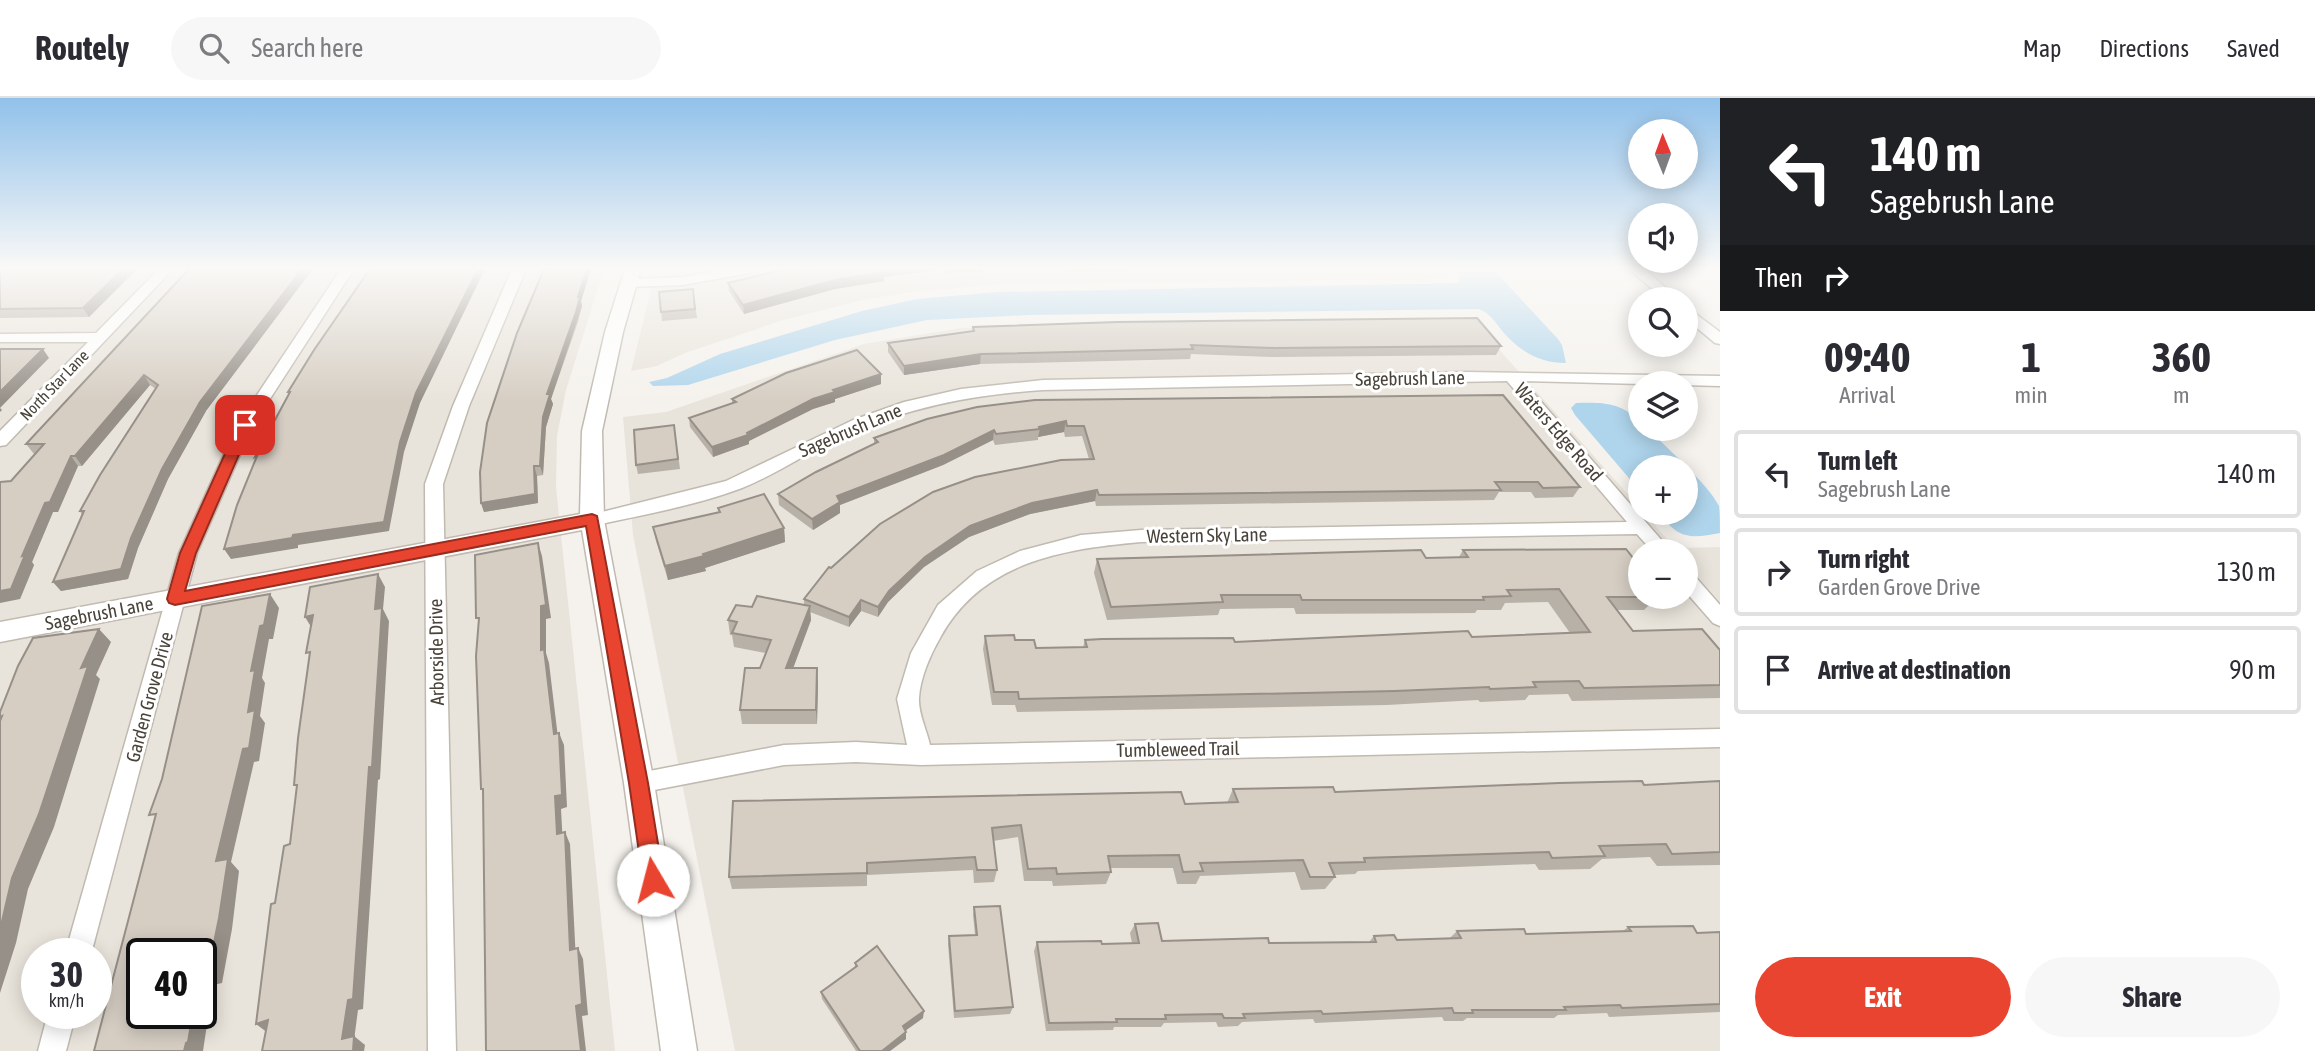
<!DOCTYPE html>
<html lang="en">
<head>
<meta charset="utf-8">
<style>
	body { margin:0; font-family:"Asap Condensed",sans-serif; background:#f7f7f7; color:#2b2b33; height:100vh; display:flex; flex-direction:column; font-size:26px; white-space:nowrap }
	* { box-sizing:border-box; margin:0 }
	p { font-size:23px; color:#7c7c81 }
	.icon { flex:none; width:38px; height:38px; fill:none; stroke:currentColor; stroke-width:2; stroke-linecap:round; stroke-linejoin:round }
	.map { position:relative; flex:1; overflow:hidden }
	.sheet { display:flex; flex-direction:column; background:#fff; width:595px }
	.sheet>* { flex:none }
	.top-card { background:#202124; color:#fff; overflow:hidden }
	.needle { width:46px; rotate:359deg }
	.buttons { position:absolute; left:1628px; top:21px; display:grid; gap:14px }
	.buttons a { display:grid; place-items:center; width:70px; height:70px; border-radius:50%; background:#fff; box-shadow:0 4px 18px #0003; font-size:35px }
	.speed { position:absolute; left:21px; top:840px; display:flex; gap:14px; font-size:35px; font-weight:700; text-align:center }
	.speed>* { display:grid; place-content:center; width:91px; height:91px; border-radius:50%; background:#fff; box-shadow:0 4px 18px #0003; line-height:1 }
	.speed small { font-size:18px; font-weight:400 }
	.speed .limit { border:4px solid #111; border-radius:10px; background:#fff; color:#111 }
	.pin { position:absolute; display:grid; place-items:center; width:60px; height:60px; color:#fff; margin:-30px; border-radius:14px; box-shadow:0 4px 10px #0006 }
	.me { position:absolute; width:77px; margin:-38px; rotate:352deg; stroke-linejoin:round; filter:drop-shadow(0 0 5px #0008) }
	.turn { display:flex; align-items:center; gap:24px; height:147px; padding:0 35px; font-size:32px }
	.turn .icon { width:91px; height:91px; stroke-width:2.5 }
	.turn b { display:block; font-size:49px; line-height:60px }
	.then { display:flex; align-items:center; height:66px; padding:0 35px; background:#0003; gap:14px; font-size:26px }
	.eta { display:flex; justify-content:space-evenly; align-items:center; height:119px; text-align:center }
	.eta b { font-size:42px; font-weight:700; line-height:49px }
	.cta { display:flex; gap:14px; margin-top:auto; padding:14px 35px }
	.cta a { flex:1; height:80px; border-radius:42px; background:#e9442f; color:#fff; font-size:28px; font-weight:700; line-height:80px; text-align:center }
	.cta a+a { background:#f7f7f7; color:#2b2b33 }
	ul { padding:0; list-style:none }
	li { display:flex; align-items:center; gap:21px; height:88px; margin:0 14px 10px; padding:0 21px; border:4px solid #e1e1e2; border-radius:7px }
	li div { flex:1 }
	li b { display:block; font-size:26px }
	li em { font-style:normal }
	header { display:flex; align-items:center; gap:42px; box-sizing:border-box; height:98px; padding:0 35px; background:#fff; border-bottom:2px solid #e1e1e2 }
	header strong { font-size:33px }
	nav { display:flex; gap:38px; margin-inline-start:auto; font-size:24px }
	.search { width:490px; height:63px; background:#f7f7f7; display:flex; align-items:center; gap:18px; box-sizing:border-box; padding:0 24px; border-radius:38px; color:#7c7c81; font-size:26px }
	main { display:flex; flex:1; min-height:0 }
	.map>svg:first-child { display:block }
</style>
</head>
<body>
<header>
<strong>Routely</strong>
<div class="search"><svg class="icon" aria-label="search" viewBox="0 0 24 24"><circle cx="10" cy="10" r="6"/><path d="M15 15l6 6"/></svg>Search here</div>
<nav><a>Map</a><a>Directions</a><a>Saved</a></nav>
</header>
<main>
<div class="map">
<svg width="1720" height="953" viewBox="0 0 1720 953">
	<rect width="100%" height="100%" fill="#f5f2ed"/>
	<g fill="#e9e4db" fill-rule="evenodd">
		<path d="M0,171H604L566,292L557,338L556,389L615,953H0ZM37,856H96V915H37ZM142,856H201V915H142Z"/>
		<polygon points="656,171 1442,171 1448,176 1446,180 1427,181 1003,186 912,194 867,201 783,222 685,255 657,268 631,273"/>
		<path d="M1472,221L1640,410V415H1644L1675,450L1720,449V953H735L633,437L623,319L666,314L864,246L961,230ZM1640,453H1685V499H1640Z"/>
	</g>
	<g fill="#afd5ec">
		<path d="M1452,171H1493L1558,241L1562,247L1566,265C1539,265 1521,254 1503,234C1496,225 1490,215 1479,211L1029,217L927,222L835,242L688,287L653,288L649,284L667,280L720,256L862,213L917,201L998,194L1458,185L1460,179Z"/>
		<path d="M1576,305C1602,304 1620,304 1640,323V331H1648C1666,349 1708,386 1719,408C1720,415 1720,428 1720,435C1691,441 1677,441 1660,415H1685V369H1640V393L1575,317L1571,310Z"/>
	</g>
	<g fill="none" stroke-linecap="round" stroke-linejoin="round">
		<g stroke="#c0bab0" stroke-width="3">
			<g id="minor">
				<polygon points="159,171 173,171 6,347 0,348 0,333 88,244 0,244 0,236 96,235"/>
				<polygon points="341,171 354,171 253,327 197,455 91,856 65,856 179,455 237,327"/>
				<polygon points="512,171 526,171 469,308 443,386 456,953 428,953 425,386 453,308"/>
				<polygon points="729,171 756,171 749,175 683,187 629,189 622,185 629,181 683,179"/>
				<polygon points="1629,171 1644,171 1679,201 1664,201"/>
				<polygon points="1685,208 1720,234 1720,246 1715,245 1685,220"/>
				<path d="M1467,274L1720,278V288L1523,283L1671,453H1652L1637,436L1141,444C1062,451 981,464 940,540C930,557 920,581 919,600C918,615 927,633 930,647L1720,631V649L921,667L856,664L784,667L639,695L631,692L627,685L631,678L639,675L784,647L856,644L907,647L897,601L911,555L938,507L977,473L1020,453L1081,437L1141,432L1627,424L1507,283L1043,292C971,297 903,310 837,341C805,356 775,377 742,390C694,408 642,417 592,428L586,426L583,422L586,418L726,383L853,322L904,304L961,291L1043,282Z"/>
				<polygon points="1685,473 1692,475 1720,507 1720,528 1713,525 1685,493"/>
				<polygon points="48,915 76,915 66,953 38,953"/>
			</g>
		</g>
		<g stroke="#c0bab0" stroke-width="3">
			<polygon id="tertiary" points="625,171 641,171 623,234 602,333 604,422 654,685 697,953 661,953 624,685 582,432 0,544 0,524 580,416 582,333 605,234"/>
		</g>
		<use href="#minor" fill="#fff" fill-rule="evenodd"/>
		<use href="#tertiary" fill="#fff" fill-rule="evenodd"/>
	</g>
	<g fill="#b8b1a8">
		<polygon points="0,171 137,171 89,219 0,220"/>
		<polygon points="189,171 206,313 168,381 138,450 128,481 61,493 53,484 82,417 80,413 156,291 150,287 82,368 78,368 58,414 53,414 32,464 34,467 20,501 35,356 34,356 26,346"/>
		<polygon points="544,171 591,171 581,203 582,208 578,224 551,301 553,306 546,329 543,377 537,378 538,405 484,414 481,405"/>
		<polygon points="816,171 1030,171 982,171 982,174 946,175 945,171 884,179 884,183 835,191 744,216 729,193 728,185"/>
		<polygon points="1068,171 1154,171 1070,174"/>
		<polygon points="693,191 697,220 662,223 661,214"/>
		<polygon points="973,229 1501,248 1496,257 1272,259 1191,256 1190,261 980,266 904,277 888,254 888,245 973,233"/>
		<polygon points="881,276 881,286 835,301 835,304 813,311 749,343 749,346 713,359 690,329 689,320 732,305 732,301"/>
		<polygon points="977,309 1580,389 1573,399 1535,400 1531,394 1499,394 1494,402 1096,408 1095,403 1030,416 969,439 924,469 888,504 878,519 861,513 849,529 810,514 811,522 793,570 818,584 817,626 742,626 740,612 766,555 734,549 732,537 730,537 728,522 752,509 804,506 804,501 831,470 1089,361 1082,338 1065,339 1064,334 1038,339 1038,342 995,347 993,342 943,367 840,407 840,415 813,432 779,407 778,396 874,346 874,340"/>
		<polygon points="674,327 680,371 638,376 636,367"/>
		<polygon points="718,410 784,430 785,444 705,470 706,473 668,482 656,443 653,429 719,414"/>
		<polygon points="1463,452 1640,499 1669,499 1660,508 1648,508 1644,512 1617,512 1633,533 1720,552 1720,600 1572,603 1568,596 1529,597 1525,602 1480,604 1478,602 1387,607 1017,614 1015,607 992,607 983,551 985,538 1015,542 1036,550 1083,549 1085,542 1235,544 1472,539 1570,535 1548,504 1505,505 1501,512 1477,512 1475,515 1296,516 1294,510 1220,511 1218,517 1107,522 1094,475 1097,461 1426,460 1459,459"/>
		<polygon points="1720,683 1720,767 1657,768 1650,759 1602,761 1590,771 1539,772 1535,766 1358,773 1355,776 1334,777 1335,779 1325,791 1301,792 1295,774 1200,778 1196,786 1177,786 1173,770 1111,770 1111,774 1106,786 1053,788 1052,783 1024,783 1018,739 993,743 997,772 994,784 974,785 973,772 867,777 867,788 732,791 729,779 733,703 1185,706 1227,705 1233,691 1335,694 1644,687"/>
		<polygon points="974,809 1013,909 1010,916 954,920 948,846 949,838 975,837 973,817"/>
		<polygon points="1135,826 1162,843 1269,845 1369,844 1374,838 1397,842 1449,841 1457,833 1526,836 1623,833 1628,829 1697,835 1720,834 1720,914 1609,919 1607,915 1558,917 1554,920 1467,920 1463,923 1444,923 1442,919 1315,925 1313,921 1242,924 1238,928 1218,929 1216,924 1164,925 1161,929 1114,929 1113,932 1046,933 1034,853 1037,844 1102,846 1132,845 1130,835"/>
		<polygon points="855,865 923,920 905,933 906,941 890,953 856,953 822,901 821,894 855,870"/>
	</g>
	<g fill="#969088">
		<polygon points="123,171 137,171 89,219 83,210"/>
		<polygon points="302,171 313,171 206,313 168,381 138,450 128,481 61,493 53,484 162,371 200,304"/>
		<polygon points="478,171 485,171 420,305 404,354 389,433 298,447 298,450 231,461 224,451 293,437 400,344 416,295"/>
		<polygon points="587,171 591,171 581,203 582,208 551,301 553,306 546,329 543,377 540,368 543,319 547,296"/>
		<polygon points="882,171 945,171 884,179 884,183 835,191 744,216 743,207 835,182"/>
		<polygon points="43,251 49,260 0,310 2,312 0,314 0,294"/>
		<polygon points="981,256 980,266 904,277 904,268"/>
		<polygon points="881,276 881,286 835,301 835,304 813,311 749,343 749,346 713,359 712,349 747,335 833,292"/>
		<polygon points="144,277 150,287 82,368 75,358"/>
		<polygon points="1066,323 1064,334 1038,339 1040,331 1039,329"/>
		<polygon points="994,332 993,342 943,367 840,407 840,415 813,432 812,421 837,398"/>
		<polygon points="71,358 78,368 58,414 53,414 32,464 34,467 20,501 0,505 0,493 22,458 45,405"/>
		<polygon points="534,368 537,378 538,405 484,414 481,405"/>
		<polygon points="1097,392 1095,403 1030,416 969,439 924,469 888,504 878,519 878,509 889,493 925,459 970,428 1032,405"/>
		<polygon points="784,430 785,444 705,470 706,473 668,482 665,468"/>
		<polygon points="538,445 542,458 551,520 546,521 546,555 549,565 559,648 554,636 541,552"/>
		<polygon points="378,476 385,489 383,511 389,523 380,681 378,682 363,911 358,912 353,950 342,941 369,669 375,511"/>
		<polygon points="270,496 279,510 273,541 269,541 262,580 265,585 260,618 265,625 259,663 254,664 231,764 239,773 232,831 222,885 213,887 203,953 184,953 193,915 201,915 201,876 216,763 248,614 251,573 260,528"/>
		<polygon points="861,502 861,513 849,529 849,519"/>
		<polygon points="810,508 811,522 788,584 786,570"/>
		<polygon points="313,517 313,532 305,519"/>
		<polygon points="99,531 111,544 96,577 100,581 54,729 28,791 16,845 0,895 0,832 12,780 81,570"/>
		<polygon points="817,570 818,584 817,626 816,612"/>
		<polygon points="559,635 564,647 567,709 561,711 563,748 557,736 555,698"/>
		<polygon points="565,734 570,746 576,863 570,852"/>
		<polygon points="578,850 583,861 588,917 582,918 586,953 581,953 576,908"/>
		<polygon points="924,913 923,920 902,935 903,928"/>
		<polygon points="268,922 268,935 256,926"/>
		<polygon points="906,934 906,941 890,953 882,953"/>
		<polygon points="354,938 365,947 364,953 353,953"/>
	</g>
	<g fill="#d6cec3" stroke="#969088" stroke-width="2">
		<polygon points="0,171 123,171 83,210 0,211"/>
		<polygon points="189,171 302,171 200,304 162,371 131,440 121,471 53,484 84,413 80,413 100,377 158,287 144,277 75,358 71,358 50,404 45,405 22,458 25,457 11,491 0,493 0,384 11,383 44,346 26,346"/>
		<polygon points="370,171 478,171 416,295 400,344 384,424 293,437 292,440 224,451 237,407 257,358 255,359 290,294 288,294 314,252"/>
		<polygon points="544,171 587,171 578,199 580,199 576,214 547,296 550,296 543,319 540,368 534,368 535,396 481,405 480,374 487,325 517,235"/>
		<polygon points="785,171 805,171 807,173 816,171 885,171 882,171 885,174 835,182 743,207 728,185"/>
		<polygon points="693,191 695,211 661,214 659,194"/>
		<polygon points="1477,220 1501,248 1275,250 1191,247 1193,251 981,256 904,268 888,245 974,233 973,229 1117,224"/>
		<polygon points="0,251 43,251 0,294"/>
		<polygon points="857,252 881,276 833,292 835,294 813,301 747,335 748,337 712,349 689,320 736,304 732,301 786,275"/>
		<polygon points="1503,297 1580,389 1543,390 1538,384 1495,384 1501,392 1099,397 1097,392 1032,405 970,428 925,459 889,493 878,509 861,502 849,519 804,501 829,469 831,470 880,426 933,394 975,379 1061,362 1094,361 1084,328 1067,328 1066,323 1039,329 1040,331 996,336 994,332 944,357 837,398 840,404 812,421 778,396 816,374 878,344 874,340 927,321 977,309 1035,302"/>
		<polygon points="674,327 678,361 636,367 634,332"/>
		<polygon points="764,396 784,430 703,456 704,458 665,468 653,429 720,414 718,410"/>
		<polygon points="538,445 546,507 541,508 541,552 544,551 554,636 559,635 562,697 555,698 557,736 565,734 570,852 578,850 582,906 576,908 581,953 486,953 483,691 481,691 476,558 479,520 476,520 475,457"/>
		<polygon points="1626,451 1634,461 1640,461 1640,499 1607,499 1633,533 1702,531 1720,552 1720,587 1584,590 1579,583 1533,584 1536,589 1490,591 1489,589 1395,593 1019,601 1018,594 994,594 985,538 1014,537 1015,542 1034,542 1036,550 1087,549 1085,542 1102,541 1233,540 1235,544 1468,533 1472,539 1590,534 1559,491 1507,492 1511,498 1483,499 1484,502 1302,502 1300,497 1221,497 1223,504 1111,509 1097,461 1421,452 1426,460 1468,459 1463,452"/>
		<polygon points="378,476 375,511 382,510 372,669 369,669 353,901 348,902 342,941 354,938 353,953 262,953 268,922 256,926 271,806 275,805 284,748 290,746 297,687 294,687 298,640 310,554 306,555 313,517 305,519 310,489"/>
		<polygon points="270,496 264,527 260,528 251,573 255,572 248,614 255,612 249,650 243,651 216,763 228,761 219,820 208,874 201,876 201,856 142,856 142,915 193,915 188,944 186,945 184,953 94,953 156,716 149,717 162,681 202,508"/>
		<polygon points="757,498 810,508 786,570 817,570 816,612 740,612 745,570 760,570 771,542 732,535 737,524 728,522 736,507 752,509"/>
		<polygon points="99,531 81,570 88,568 39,716 12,780 0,832 0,623 2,618 0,619 0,614 18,568 33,540"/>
		<polygon points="1642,683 1644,687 1720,683 1720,754 1672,756 1666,746 1599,748 1605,758 1552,760 1549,754 1364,760 1365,764 1329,765 1335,779 1310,779 1303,762 1200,765 1203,773 1183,774 1179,757 1108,758 1111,774 1057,776 1056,770 1028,771 1021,727 992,730 997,772 977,772 975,759 867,765 867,775 729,779 733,703 1181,694 1185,706 1238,704 1233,691 1333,689 1335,694 1559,685"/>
		<polygon points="1000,808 1013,909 955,913 949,838 977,837 974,809"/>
		<polygon points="1158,825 1162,843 1268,840 1269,845 1376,844 1374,838 1394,837 1397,842 1461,840 1457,833 1524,831 1526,836 1631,833 1628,829 1693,828 1697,835 1720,834 1720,906 1622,910 1620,907 1564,909 1566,912 1472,912 1473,915 1454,915 1452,910 1323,916 1321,913 1243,916 1245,920 1224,920 1222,916 1165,917 1166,921 1116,921 1117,924 1049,925 1037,844 1101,843 1102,846 1139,845 1135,826"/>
		<polygon points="877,848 924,913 903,928 906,934 882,953 860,953 821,894 857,868 855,865"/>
	</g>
	<linearGradient id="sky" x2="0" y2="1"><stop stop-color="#91c1ea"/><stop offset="0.56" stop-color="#faf9f7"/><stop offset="1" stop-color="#faf9f7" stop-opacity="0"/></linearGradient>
	<rect width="1720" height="304" fill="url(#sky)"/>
	<polygon fill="#e9442f" stroke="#972c1f" stroke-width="2" points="245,323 252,327 196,455 185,493 592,416 597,418 648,685 664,782 660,789 653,792 646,789 643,782 629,685 586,428 175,507 169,505 167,501 180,455 238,327"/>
	<g text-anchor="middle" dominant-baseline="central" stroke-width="6" stroke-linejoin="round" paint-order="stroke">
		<g font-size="16" fill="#49433a" stroke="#fff">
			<text transform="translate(54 287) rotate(-46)">North Star Lane</text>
		</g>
		<g font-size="19" fill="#49433a" stroke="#fff">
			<text transform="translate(1410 280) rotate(-1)">Sagebrush Lane</text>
			<text transform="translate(850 332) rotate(-23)">Sagebrush Lane</text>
			<text transform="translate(1559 334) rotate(49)">Waters Edge Road</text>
			<text transform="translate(1207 437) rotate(-1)">Western Sky Lane</text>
			<text transform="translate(99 515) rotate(-11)">Sagebrush Lane</text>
			<text transform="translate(436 554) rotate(-91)">Arborside Drive</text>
			<text transform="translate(149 599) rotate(-75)">Garden Grove Drive</text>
			<text transform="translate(1178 651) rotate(-1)">Tumbleweed Trail</text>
		</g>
	</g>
</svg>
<div class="buttons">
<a><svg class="needle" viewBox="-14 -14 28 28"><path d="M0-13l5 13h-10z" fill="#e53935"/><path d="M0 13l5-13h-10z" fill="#7c7c81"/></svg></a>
<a><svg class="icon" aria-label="sound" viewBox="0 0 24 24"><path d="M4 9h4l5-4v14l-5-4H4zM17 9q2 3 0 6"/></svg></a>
<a><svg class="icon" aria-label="search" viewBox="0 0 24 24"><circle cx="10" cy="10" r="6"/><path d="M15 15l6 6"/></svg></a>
<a><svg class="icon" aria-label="layers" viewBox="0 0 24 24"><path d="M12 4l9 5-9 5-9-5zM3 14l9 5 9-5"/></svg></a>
<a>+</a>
<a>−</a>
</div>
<div class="speed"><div>30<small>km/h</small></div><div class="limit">40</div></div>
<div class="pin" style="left:245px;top:327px;background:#d93025"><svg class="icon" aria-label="arrive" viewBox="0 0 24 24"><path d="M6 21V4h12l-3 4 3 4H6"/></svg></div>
<svg class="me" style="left:653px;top:782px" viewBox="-20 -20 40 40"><circle r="19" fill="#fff"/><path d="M0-13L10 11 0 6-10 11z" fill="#e9442f"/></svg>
</div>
<section class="sheet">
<div class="top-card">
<div class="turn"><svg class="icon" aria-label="left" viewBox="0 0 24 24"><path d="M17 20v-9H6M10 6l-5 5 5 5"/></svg><div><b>140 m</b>Sagebrush Lane</div></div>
<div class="then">Then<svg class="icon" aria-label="right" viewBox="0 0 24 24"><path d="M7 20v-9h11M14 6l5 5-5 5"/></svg></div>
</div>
<div class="eta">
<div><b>09:40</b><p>Arrival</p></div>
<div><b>1</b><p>min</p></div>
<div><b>360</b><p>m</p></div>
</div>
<ul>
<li><svg class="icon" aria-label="left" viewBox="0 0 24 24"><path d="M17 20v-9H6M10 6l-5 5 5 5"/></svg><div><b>Turn left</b><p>Sagebrush Lane</p></div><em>140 m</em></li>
<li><svg class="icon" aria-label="right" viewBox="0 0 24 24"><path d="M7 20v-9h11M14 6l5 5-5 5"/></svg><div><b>Turn right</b><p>Garden Grove Drive</p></div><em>130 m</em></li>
<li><svg class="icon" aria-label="arrive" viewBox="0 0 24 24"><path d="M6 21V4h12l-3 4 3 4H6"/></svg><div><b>Arrive at destination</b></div><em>90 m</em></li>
</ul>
<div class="cta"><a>Exit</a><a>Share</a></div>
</section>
</main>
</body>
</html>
